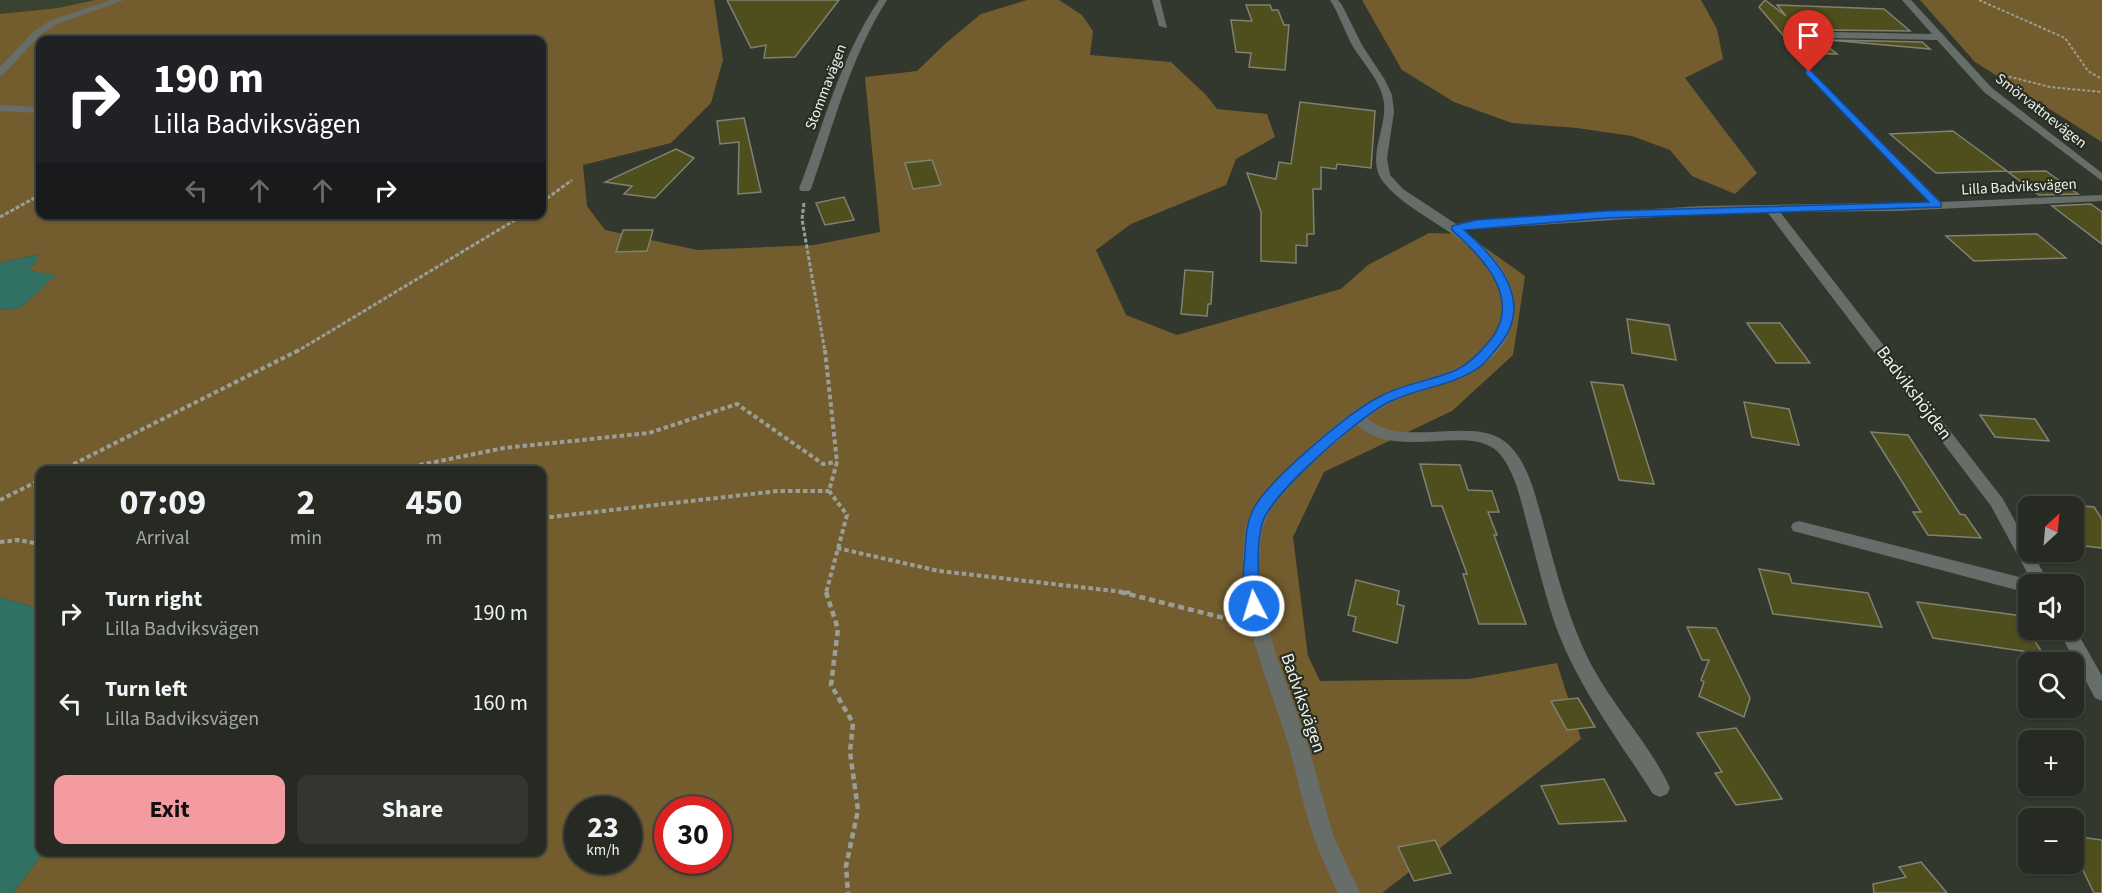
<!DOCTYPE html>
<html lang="en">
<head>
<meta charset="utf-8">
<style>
	body { margin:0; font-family:"Source Sans 3",sans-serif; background:#32362f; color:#f1f3f6; height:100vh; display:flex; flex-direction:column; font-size:22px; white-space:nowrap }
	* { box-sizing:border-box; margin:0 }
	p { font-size:20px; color:#a4a7a5 }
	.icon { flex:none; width:33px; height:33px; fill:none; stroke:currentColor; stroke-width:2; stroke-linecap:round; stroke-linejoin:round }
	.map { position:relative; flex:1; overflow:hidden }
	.details { position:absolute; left:36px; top:466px; width:510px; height:390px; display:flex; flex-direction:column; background:#262a22; border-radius:12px; box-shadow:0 2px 4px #0004,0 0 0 2px #424640 }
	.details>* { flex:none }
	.guide { position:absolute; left:36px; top:36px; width:510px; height:183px; border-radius:12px; box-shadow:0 2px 4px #0004,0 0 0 2px #424640; background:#202124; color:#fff; overflow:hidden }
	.needle { width:39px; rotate:26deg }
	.fabs { position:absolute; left:2018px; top:496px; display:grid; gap:12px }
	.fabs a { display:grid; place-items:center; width:66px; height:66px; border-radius:12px; background:#262a22; box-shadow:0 2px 4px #0004,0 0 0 2px #424640; font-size:30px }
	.speed { position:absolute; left:564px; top:796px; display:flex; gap:12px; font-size:30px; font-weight:700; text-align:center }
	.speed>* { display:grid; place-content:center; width:78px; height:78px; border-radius:50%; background:#262a22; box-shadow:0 2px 4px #0004,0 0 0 2px #424640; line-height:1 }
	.speed small { font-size:15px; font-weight:400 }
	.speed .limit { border:9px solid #d22; background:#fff; color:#111 }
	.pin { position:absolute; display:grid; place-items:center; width:51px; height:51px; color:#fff; margin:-62px -26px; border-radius:50% 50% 50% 0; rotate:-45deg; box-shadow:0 0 6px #0007 }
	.pin .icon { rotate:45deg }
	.me { position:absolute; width:66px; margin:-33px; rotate:355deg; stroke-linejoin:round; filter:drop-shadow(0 0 4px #0008) }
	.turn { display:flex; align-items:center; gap:21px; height:126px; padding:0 18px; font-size:27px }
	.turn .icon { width:78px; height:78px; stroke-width:2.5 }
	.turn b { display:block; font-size:42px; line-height:51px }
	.lanes { display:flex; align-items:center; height:57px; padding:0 18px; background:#0003; justify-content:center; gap:30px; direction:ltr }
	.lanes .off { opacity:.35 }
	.eta { display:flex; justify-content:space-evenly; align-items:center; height:102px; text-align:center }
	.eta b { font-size:36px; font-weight:700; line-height:42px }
	.primary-button { display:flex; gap:12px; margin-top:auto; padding:12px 18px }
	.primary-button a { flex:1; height:69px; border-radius:12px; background:#f49aa1; color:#111; font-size:24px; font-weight:700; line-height:69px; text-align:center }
	.primary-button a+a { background:#32362f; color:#f1f3f6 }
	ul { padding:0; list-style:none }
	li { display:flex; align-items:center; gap:18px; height:90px; padding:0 18px }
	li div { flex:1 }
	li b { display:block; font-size:22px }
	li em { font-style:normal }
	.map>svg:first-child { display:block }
</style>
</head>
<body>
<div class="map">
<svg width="2102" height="893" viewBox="0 0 2102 893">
	<rect width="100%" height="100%" fill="#32382d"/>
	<polygon fill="#3a4332" points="0,0 95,0 58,8 0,14"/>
	<g fill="#735d2f" fill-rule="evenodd">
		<path d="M95,0H714L723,60L711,103L671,143L583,165L587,206L605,230L697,250L814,245L880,232L865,77L917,71L946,43L981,14L1027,0H1059L1082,15L1093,31L1090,55L1171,62L1206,95L1217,109L1267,114L1275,137L1236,159L1226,185L1131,224L1096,250L1126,315L1177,335L1341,289L1368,265L1429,233L1466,234L1525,276L1513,355L1452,411L1324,472L1293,537L1308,656L1320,681L1469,679L1557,663L1581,739L1382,893H13L44,852H542V471H40V609L0,597V310L20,308L55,275L30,271L39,254L0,263V14L58,8ZM40,40H542V214H40ZM578,810H628V861H578ZM668,810H718V861H668Z"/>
		<polygon points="1362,0 1701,0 1717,29 1723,59 1685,78 1757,173 1735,194 1692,176 1670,150 1632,136 1577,128 1512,123 1454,102 1402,70"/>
		<polygon points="1920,0 2102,0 2102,142 1975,62"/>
	</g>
	<g fill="#317164">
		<polygon points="40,254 30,271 56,275 20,308 0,310 0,263"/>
		<polygon points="0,597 40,609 40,852 44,852 13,893 0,893"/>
	</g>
	<g fill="#4f4e1d" stroke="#818173" stroke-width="1.5">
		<polygon points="727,0 839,0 795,57 764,58 766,45 751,48"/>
		<polygon points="1765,0 1786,16 1777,5 1884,9 1910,31 1831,30 1824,36 1831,40 1922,42 1930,49 1818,39 1837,54 1798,53 1759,7"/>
		<polygon points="1246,5 1270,5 1272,10 1278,10 1284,25 1289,25 1285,70 1249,67 1251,53 1236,52 1231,20 1252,21"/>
		<polygon points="1300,102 1375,111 1371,168 1337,164 1336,169 1321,167 1321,189 1313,189 1314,234 1307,234 1307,246 1296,245 1296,263 1261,261 1261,212 1247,173 1276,179 1279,162 1291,164"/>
		<polygon points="744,118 761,192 738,194 739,142 720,144 717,121"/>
		<polygon points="1953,131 2007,171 1936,173 1890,134"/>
		<polygon points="676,149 694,158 655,198 624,194 632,186 605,182"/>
		<polygon points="932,160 941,185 913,189 905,163"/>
		<polygon points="2046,171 2078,194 2039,195 2008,172"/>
		<polygon points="844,197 854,220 825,225 816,203"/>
		<polygon points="2091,204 2102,212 2102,244 2052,206"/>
		<polygon points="623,230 653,230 647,251 616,252"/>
		<polygon points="2037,234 2066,258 1974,261 1946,236"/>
		<polygon points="1185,270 1213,272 1211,304 1208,304 1207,316 1181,314"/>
		<polygon points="1627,319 1669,325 1676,360 1632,353"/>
		<polygon points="1747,323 1780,323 1810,363 1776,363"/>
		<polygon points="1591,382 1623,385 1654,484 1619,480"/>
		<polygon points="1744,402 1789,409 1799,445 1752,437"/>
		<polygon points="1980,415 2035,419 2049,441 1995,437"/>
		<polygon points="1871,432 1908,435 1960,514 1965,515 1981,538 1928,535 1913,512 1921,512"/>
		<polygon points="1420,464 1460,465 1468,490 1492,491 1499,512 1488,512 1497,535 1494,535 1526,624 1479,624 1463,574 1467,574 1442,506 1432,506"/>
		<polygon points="2073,505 2094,507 2102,519 2102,548 2085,546 2073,528"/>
		<polygon points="1759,569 1789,574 1792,583 1868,593 1882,627 1773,614"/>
		<polygon points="1356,580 1399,591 1397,604 1404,606 1397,643 1353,631 1356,617 1348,615"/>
		<polygon points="1917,602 2023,616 2028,630 2043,654 1933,638"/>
		<polygon points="1687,627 1716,628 1750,698 1744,717 1699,696 1704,682 1701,680 1709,660 1702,660"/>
		<polygon points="1578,698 1595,727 1567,730 1551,701"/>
		<polygon points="1736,728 1768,777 1782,799 1736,805 1715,773 1722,772 1697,733"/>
		<polygon points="1604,779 1626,821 1559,824 1541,786"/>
		<polygon points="2073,836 2102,840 2102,893 2094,893 2078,860 2073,860"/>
		<polygon points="1435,840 1451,873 1414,881 1398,847"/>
		<polygon points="1921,862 1947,893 1874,893 1873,884 1906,877 1899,867"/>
	</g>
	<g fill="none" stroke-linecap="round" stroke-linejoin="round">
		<g stroke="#9a9f96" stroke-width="2" stroke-dasharray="3 2" stroke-linecap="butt">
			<polyline points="1979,0 2065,38 2088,71 2102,79"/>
			<polyline points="1999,74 2050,87 2102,92"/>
		</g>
		<g stroke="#9a9f96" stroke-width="3" stroke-dasharray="4 2" stroke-linecap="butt">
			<polyline points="542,202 572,180"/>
			<polyline points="804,203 802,219 825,352"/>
			<polyline points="0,217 40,195"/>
			<polyline points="296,352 525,214"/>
		</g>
		<g stroke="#9a9f96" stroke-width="4" stroke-dasharray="4.5 3" stroke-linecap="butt">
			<polyline points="825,350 837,462 829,491 847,515 826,593"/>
			<polyline points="60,471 299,350"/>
			<polyline points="390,471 504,448 649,433 737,404 823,464 837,462"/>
			<polyline points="0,500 40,480"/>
			<polyline points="542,518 778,491 829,491"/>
			<polyline points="0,542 18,540 40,544"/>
			<polyline points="837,548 939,571 1132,593"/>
		</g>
		<g stroke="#9a9f96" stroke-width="4.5" stroke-dasharray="6 4" stroke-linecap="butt">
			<polyline points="826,592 838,629 831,685 853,723 850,752 858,810 846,866 848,893"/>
			<polyline points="1120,592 1236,621"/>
		</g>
		<g fill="#676d68" fill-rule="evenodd">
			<polygon points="111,0 124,0 57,24 39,36 3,75 0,76 0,67 33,32 51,20"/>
			<path d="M879,0H887C850,58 834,124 811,189L809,191H801L799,189C824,124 840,58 879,0Z"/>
			<polygon points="1152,0 1160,0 1167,28 1159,26"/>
			<path d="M1330,0H1338L1342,5L1362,45L1385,80L1392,95L1394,112L1387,158L1390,175L1403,189L1456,224L1476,220L1702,206L1929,202L1806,74V70L1809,69L1941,202L2102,195V201L1898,211L1780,212L2003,499L2028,545V552H2032L2050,585H2028V593L1793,531L1791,527L1793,523L1799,521L2031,580L1991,506L1768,213L1702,214L1463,230C1488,248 1515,275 1514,307C1512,371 1453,377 1407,395C1393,401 1379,409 1367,418C1403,451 1477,412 1509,445C1528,464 1534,491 1541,515C1555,566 1567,618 1592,666C1614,708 1650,744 1670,788L1667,794L1660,797L1653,794C1618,739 1575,683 1554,621C1543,588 1535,553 1526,520C1520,497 1515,472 1499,453C1471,422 1396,462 1357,425L1302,472L1270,510L1262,529L1259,563L1264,610L1276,655L1308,745L1333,835L1360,893H1338C1326,868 1314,842 1307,815C1299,789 1294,761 1285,734C1266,676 1240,619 1243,556C1244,545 1243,533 1247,523C1260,494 1284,471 1307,450C1334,425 1363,401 1398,388C1435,375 1490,367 1500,321C1515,247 1421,227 1385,184C1364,160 1387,130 1384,103C1381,80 1363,64 1352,45C1344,30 1339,14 1330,0Z"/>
			<polygon points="1902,0 1911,0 1992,88 2102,173 2102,181 1984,92 1937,40 1831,38 1826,35 1831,32 1932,34"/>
			<polygon points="0,105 40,107 40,113 0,111"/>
			<polygon points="2073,625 2102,676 2102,701 2095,698 2058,630 2073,630"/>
		</g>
	</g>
	<path fill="#1a73e8" stroke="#114b97" stroke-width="1.5" d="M1809,69L1941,203V207L1605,218L1464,230C1500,261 1536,304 1497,348C1491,355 1485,364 1478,368C1452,386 1417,388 1389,402C1360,416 1269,495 1262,524C1256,546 1258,584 1262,606L1254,612L1248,611C1240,594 1244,570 1245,552C1246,536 1246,523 1254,508C1269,480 1349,412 1379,397C1402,384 1431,381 1456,370C1469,364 1477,355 1487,344C1525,302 1485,259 1452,230V226L1476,220L1605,211L1929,202L1806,74V70Z"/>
	<g text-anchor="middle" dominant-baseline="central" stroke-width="4.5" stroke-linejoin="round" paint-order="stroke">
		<g font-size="15" fill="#eff3ec" stroke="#282e23">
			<text transform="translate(826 87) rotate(-69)">Stommavägen</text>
			<text transform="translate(2041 111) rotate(38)">Smörvattnevägen</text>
			<text transform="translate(2019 187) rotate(-3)">Lilla Badviksvägen</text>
		</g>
		<g font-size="18" fill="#eff3ec" stroke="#282e23">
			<text transform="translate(1914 393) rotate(53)">Badvikshöjden</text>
			<text transform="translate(1303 703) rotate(71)">Badviksvägen</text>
		</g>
	</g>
</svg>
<div class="fabs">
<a><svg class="needle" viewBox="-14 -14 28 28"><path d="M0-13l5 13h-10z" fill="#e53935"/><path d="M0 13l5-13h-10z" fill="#a4a7a5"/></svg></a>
<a><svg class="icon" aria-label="sound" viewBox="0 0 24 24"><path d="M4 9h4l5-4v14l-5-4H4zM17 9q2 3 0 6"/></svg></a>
<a><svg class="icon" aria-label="search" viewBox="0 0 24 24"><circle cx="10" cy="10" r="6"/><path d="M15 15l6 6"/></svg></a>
<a>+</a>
<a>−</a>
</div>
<div class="speed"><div>23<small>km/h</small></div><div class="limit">30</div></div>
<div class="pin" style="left:1809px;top:72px;background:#d93025"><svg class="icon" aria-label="arrive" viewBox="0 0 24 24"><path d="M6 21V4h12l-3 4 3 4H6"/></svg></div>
<svg class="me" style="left:1254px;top:606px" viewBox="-20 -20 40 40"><circle r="17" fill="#1a73e8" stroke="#fff" stroke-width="3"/><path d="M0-11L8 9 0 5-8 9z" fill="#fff"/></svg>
<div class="guide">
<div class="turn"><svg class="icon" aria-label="right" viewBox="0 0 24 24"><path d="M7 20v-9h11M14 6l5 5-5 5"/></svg><div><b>190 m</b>Lilla Badviksvägen</div></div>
<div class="lanes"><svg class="icon off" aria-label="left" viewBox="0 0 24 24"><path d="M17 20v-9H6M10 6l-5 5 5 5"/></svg><svg class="icon off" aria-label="ahead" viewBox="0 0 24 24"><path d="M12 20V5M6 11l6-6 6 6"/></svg><svg class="icon off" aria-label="ahead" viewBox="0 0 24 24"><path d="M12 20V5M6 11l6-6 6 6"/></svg><svg class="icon" aria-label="right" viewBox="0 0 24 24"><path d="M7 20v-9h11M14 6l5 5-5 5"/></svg></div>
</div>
<section class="details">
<div class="eta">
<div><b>07:09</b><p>Arrival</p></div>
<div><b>2</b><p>min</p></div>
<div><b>450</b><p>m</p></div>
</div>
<ul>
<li><svg class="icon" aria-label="right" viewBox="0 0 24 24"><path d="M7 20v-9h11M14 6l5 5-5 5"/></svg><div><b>Turn right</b><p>Lilla Badviksvägen</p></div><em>190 m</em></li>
<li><svg class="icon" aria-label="left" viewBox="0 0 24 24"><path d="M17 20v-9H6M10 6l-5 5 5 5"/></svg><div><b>Turn left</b><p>Lilla Badviksvägen</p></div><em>160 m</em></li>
</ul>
<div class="primary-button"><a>Exit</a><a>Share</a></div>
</section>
</div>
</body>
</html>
